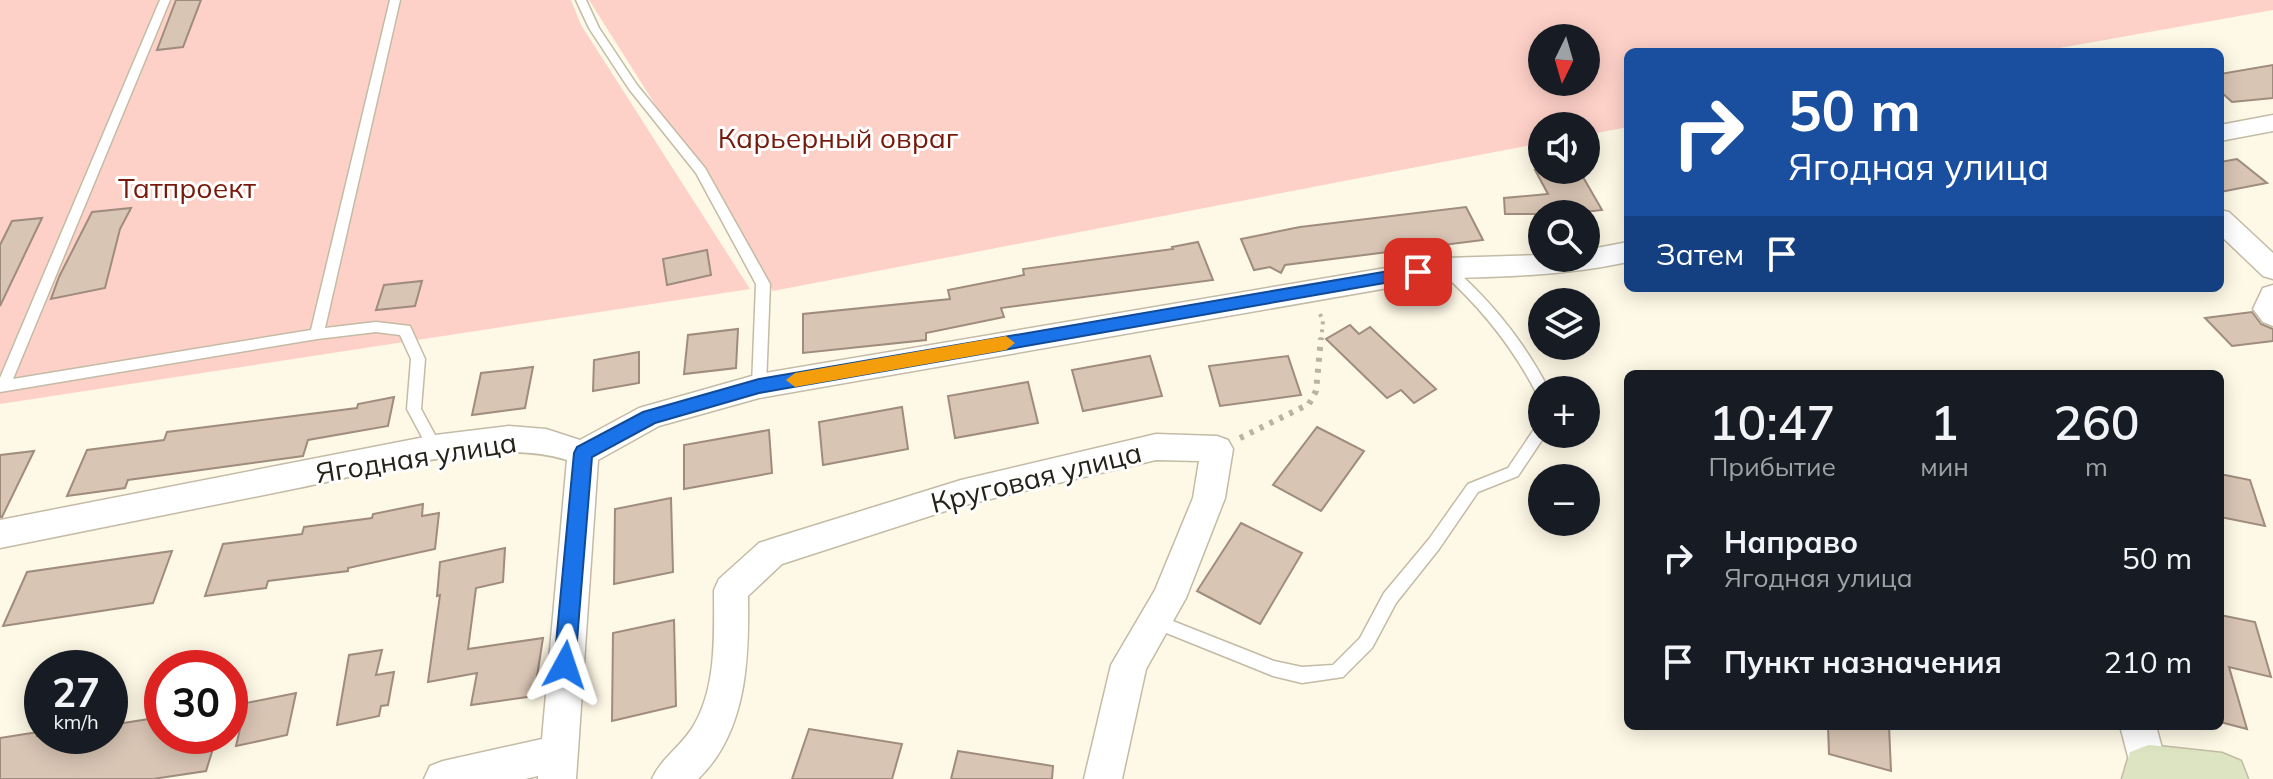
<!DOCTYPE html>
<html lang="ru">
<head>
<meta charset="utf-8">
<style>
	body { margin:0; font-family:Mulish,sans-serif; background:#20242c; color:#f1f3f6; height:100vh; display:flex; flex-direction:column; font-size:30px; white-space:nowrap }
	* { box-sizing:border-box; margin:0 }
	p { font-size:26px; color:#9ea1a6 }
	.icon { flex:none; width:44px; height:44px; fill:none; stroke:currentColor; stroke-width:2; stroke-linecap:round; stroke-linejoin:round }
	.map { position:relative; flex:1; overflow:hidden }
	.side { position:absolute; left:1624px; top:370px; width:600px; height:360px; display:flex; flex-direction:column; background:#171b24; border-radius:12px; box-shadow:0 4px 20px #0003 }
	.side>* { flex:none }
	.top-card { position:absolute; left:1624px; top:48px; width:600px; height:244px; border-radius:12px; box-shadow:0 4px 20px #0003; background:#1a4fa0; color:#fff; overflow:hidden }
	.needle { width:52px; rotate:185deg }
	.tools { position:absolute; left:1528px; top:24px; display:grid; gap:16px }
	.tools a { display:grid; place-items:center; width:72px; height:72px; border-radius:50%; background:#171b24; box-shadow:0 4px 20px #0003; font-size:40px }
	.speed { position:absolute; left:24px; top:650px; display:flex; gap:16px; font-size:40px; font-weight:700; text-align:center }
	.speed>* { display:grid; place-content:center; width:104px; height:104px; border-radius:50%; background:#171b24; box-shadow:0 4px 20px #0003; line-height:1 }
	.speed small { font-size:20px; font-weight:400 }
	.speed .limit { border:12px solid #d22; background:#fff; color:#111 }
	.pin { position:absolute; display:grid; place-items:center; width:68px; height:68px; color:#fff; margin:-34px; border-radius:16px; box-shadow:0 4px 12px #0006 }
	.me { position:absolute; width:88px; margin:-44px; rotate:5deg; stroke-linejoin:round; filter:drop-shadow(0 0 6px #0008) }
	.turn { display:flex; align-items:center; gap:28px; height:168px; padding:0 32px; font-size:36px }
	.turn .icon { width:104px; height:104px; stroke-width:2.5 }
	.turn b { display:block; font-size:56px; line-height:68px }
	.then { display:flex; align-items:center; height:76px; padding:0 32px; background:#0003; gap:16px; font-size:30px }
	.eta { display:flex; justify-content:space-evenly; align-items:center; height:136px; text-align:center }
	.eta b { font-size:48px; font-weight:600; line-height:56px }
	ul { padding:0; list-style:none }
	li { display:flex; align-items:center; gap:24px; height:104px; padding:0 32px }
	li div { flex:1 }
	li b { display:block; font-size:30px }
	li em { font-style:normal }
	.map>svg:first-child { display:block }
</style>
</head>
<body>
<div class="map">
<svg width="2273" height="779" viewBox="0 0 2273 779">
	<rect width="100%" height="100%" fill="#fef8e6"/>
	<g fill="#fed1c8" fill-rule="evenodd">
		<polygon points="0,0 571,0 581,25 750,289 0,404"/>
		<path d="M589,0H2273V10L2037,52H1628V127L1586,135V126H1542V143L773,291ZM1542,38H1586V82H1542Z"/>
	</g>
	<g fill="#d9c5b4" stroke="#9f8c7d" stroke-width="2">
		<polygon points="176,0 201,0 183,47 157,50"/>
		<polygon points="2273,65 2273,98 2232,102 2220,91 2220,74"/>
		<polygon points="2237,159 2267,183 2220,192 2220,162"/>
		<polygon points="1535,170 1579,170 1602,210 1568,214 1505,214 1504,198 1548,194"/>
		<polygon points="1466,207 1483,240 1285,265 1281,273 1270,267 1254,270 1241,239 1300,227"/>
		<polygon points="131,208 120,229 105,288 51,299 59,277 92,212"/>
		<polygon points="42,218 0,306 0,245 12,221"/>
		<polygon points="1198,242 1213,280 1001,308 1004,317 926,333 926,340 803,353 803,314 950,299 948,290 1024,275 1023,269 1173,249 1172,247"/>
		<polygon points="707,250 711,275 667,285 663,259"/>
		<polygon points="422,281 415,306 376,310 384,285"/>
		<polygon points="2252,312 2261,324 2273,329 2273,341 2232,346 2205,318"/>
		<polygon points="1350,325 1359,334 1370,327 1436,389 1414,403 1401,390 1387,398 1326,339"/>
		<polygon points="738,329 736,368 684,374 688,335"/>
		<polygon points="639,352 639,383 593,391 594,360"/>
		<polygon points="1150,356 1162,396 1083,411 1072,370"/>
		<polygon points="1288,356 1301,395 1220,406 1209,366"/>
		<polygon points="533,367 525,408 472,415 481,373"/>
		<polygon points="1028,382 1038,423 955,438 948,396"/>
		<polygon points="394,397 388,426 308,440 303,456 128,480 125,488 67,496 87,450 164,440 167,432 357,408 358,404"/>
		<polygon points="902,407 908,449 823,465 819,422"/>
		<polygon points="1317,427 1364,451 1321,511 1273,485"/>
		<polygon points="769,430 772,473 684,489 684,445"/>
		<polygon points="34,451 2,517 0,517 0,455"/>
		<polygon points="2220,474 2250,480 2265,526 2220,517"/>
		<polygon points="671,498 673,572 614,584 615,509"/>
		<polygon points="423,504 422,516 439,513 435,549 348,568 348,571 268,581 266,588 205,596 223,544 302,534 304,527 372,518 373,514"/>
		<polygon points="1241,523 1302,553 1260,624 1197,591"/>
		<polygon points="505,548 503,582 476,588 468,649 543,638 534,696 471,705 477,673 428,682 440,595 437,596 440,562"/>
		<polygon points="172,551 153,603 3,626 27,572"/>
		<polygon points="2220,615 2255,622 2271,677 2229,667 2247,729 2220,722"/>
		<polygon points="674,620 676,706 612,721 613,633"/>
		<polygon points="382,650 376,675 394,672 388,705 381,706 379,716 337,725 349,655"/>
		<polygon points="296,693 287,735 236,746 246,703"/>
		<polygon points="162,717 162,736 217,736 206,771 153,779 0,779 0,738 38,732 37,736 110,736 110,725"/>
		<polygon points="1828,726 1889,726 1891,771 1829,754"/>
		<polygon points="809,729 902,744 892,779 792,779"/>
		<polygon points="958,751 1053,766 1052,779 951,779"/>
	</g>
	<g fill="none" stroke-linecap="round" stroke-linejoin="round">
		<g stroke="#c3bba5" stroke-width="3">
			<g id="lane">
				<polygon points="160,0 170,0 13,379 311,330 390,0 400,0 325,328 376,322 410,326 425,359 421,409 442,448 440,452 430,452 407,409 411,359 400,335 376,332 317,339 0,392 0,378"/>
				<polygon points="576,0 586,0 599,28 637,85 705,168 770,284 766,386 764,390 754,390 752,386 756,284 696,173 629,89 589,28"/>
				<path d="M1445,263L1450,265C1491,301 1524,341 1549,390H1542V395L1537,394C1512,346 1481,307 1440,271L1439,268L1440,265Z"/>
				<polygon points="1542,423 1542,434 1546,434 1518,476 1478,492 1439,549 1396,603 1372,648 1343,677 1302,683 1273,676 1149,626 1147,621 1149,616 1155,614 1274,661 1302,667 1333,665 1360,638 1384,593 1429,539 1468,484 1508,468 1537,425"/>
			</g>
		</g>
		<g stroke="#c3bba5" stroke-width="3">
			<g id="street">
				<polygon points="2273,115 2273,131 2220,141 2220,125"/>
				<polygon points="2220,210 2229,212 2273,253 2273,279 2263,276 2220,235"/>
				<path d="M1628,242V262C1567,275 1507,277 1445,278L759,398L659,426L598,460L576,779H538V776L525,779H424L430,766L443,761L542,739L567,460C492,436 375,473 298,488C199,508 99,528 0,548V520L435,435L509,426L546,429L580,440L639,408L759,374L1445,258L1542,255V258H1586V250Z"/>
				<polygon points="2273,285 2273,326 2263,322 2253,309 2263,288"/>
				<path d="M1156,434L1217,436L1228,440L1233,449L1225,498L1186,598L1146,669L1122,779H1084L1111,665L1155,590L1193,498L1199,461L1156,460L961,506L782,564L748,596C749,659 747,732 698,779H652C661,758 682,746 694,725C717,686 714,633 714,590L719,579L759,543L771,539L961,480Z"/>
				<polygon points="2120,726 2156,726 2168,770 2164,779 2134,779"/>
			</g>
		</g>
		<g stroke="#c3bba5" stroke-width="3">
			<polygon id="secondary" points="2149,745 2222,753 2241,761 2248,779 2122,779 2130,752"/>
		</g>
		<polyline stroke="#b8b3a4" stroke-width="4" stroke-dasharray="3 5" stroke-linecap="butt" points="1320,314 1323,321 1321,340"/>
		<polyline stroke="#b8b3a4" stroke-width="6" stroke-dasharray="4 7" stroke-linecap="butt" points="1240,438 1309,404 1316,391 1321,338"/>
		<use href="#lane" fill="#fff" fill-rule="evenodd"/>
		<use href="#street" fill="#fff" fill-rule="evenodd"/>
		<use href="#secondary" fill="#dce4c1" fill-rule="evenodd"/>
	</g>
	<polygon fill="#1a73e8" stroke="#114b97" stroke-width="2" points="1418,266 1426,272 1424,276 759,393 655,423 592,457 575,665 572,672 565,675 557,672 554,665 574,453 577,447 643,412 759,379"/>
	<polygon fill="#f59e0b" points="1006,336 1015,343 1006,350 795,387 786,380 795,373"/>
	<g text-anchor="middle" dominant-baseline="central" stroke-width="6" stroke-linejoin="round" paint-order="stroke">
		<g font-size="28" fill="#771a0c" stroke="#fff">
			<text x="838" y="137">Карьерный овраг</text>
			<text x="187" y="187">Татпроект</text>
		</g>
		<g font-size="28" fill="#25221a" stroke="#fff">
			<text transform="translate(416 457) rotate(-9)">Ягодная улица</text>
			<text transform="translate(1036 477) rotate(-14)">Круговая улица</text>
		</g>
	</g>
</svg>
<div class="tools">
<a><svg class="needle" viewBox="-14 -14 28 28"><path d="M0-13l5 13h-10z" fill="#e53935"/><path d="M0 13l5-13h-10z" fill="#9ea1a6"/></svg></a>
<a><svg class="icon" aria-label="sound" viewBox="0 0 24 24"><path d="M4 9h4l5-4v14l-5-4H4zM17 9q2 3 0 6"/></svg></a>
<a><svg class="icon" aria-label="search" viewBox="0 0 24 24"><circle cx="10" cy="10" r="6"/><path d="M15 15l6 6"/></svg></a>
<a><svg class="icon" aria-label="layers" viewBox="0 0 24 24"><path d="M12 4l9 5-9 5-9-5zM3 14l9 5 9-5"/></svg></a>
<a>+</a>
<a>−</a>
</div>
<div class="speed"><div>27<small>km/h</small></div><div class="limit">30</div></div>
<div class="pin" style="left:1418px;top:272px;background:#d93025"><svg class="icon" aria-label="arrive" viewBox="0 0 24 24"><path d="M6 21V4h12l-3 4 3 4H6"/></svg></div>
<svg class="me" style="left:565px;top:665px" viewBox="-20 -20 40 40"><path d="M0-17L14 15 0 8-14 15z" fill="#1a73e8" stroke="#fff" stroke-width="4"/></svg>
<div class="top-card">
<div class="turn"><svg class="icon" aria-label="right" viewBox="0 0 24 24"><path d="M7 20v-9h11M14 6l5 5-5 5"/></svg><div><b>50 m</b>Ягодная улица</div></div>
<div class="then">Затем<svg class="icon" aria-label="arrive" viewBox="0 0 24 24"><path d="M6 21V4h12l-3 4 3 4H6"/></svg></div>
</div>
<section class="side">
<div class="eta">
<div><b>10:47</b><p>Прибытие</p></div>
<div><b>1</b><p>мин</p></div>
<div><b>260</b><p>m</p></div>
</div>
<ul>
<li><svg class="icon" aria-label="right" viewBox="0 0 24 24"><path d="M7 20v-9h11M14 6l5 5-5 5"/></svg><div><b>Направо</b><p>Ягодная улица</p></div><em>50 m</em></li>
<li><svg class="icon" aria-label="arrive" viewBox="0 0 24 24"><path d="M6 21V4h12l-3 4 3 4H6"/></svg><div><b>Пункт назначения</b></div><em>210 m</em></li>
</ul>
</section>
</div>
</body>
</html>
